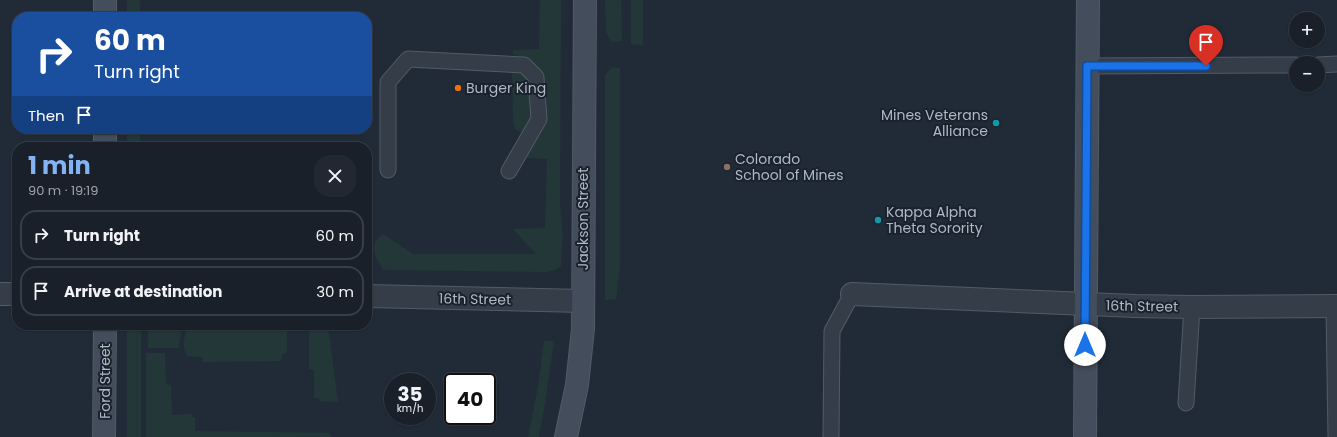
<!DOCTYPE html>
<html lang="en">
<head>
<meta charset="utf-8">
<style>
	body { margin:0; font-family:Poppins,sans-serif; background:#222832; color:#f1f3f6; height:100vh; display:flex; flex-direction:column; font-size:15px; white-space:nowrap }
	* { box-sizing:border-box; margin:0 }
	p { font-size:13px; color:#9fa3a8 }
	.icon { flex:none; width:22px; height:22px; fill:none; stroke:currentColor; stroke-width:2; stroke-linecap:round; stroke-linejoin:round }
	.map { position:relative; flex:1; overflow:hidden }
	.sheet { position:absolute; left:12px; top:142px; width:360px; height:188px; display:flex; flex-direction:column; background:#19202a; border-radius:16px; box-shadow:0 1px 3px #0004,0 0 0 1px #373e47 }
	.sheet>* { flex:none }
	.hud { position:absolute; left:12px; top:12px; width:360px; height:122px; border-radius:16px; box-shadow:0 1px 3px #0004,0 0 0 1px #373e47; background:#1a4fa0; color:#fff; overflow:hidden }
	.tools { position:absolute; left:1289px; top:12px; display:grid; gap:8px }
	.tools a { display:grid; place-items:center; width:36px; height:36px; border-radius:50%; background:#19202a; box-shadow:0 1px 3px #0004,0 0 0 1px #373e47; font-size:20px }
	.speed { position:absolute; left:384px; top:373px; display:flex; gap:8px; font-size:20px; font-weight:700; text-align:center }
	.speed>* { display:grid; place-content:center; width:52px; height:52px; border-radius:50%; background:#19202a; box-shadow:0 1px 3px #0004,0 0 0 1px #373e47; line-height:1 }
	.speed small { font-size:10px; font-weight:400 }
	.speed .limit { border:2px solid #111; border-radius:6px; background:#fff; color:#111 }
	.pin { position:absolute; display:grid; place-items:center; width:34px; height:34px; color:#fff; margin:-41px -17px; border-radius:50% 50% 50% 0; rotate:-45deg; box-shadow:0 0 4px #0007 }
	.pin .icon { rotate:45deg }
	.me { position:absolute; width:44px; margin:-22px; rotate:0deg; stroke-linejoin:round; filter:drop-shadow(0 0 3px #0008) }
	.turn { display:flex; align-items:center; gap:14px; height:84px; padding:0 16px; font-size:18px }
	.turn .icon { width:52px; height:52px; stroke-width:2.5 }
	.turn b { display:block; font-size:28px; line-height:34px }
	.then { display:flex; align-items:center; height:38px; padding:0 16px; background:#0003; gap:8px; font-size:15px }
	.round { display:grid; place-items:center; flex:none; width:42px; height:42px; border-radius:16px; background:#222832 }
	.head { display:flex; align-items:center; justify-content:space-between; height:68px; padding:0 16px }
	h1 { font-size:24px; font-weight:700; line-height:30px; color:#84b3f5 }
	ul { padding:0; list-style:none }
	li { display:flex; align-items:center; gap:12px; height:50px; margin:0 8px 6px; padding:0 8px; border:2px solid #373e47; border-radius:16px }
	li div { flex:1 }
	li b { display:block; font-size:15px }
	li em { font-style:normal }
	.map>svg:first-child { display:block }
</style>
</head>
<body>
<div class="map">
<svg width="1337" height="437" viewBox="0 0 1337 437">
	<rect width="100%" height="100%" fill="#212b38"/>
	<g fill="#233739">
		<rect x="127" y="0" width="13" height="17"/>
		<path d="M540,0H561L560,204L563,238L562,240L561,266L557,269L547,272L384,270C375,259 368,243 383,234L413,254H536L513,229L545,228L547,159L525,158L546,124L547,98L545,79L539,69L531,61L513,54V50L539,49Z"/>
		<polygon points="605,0 621,0 622,41 612,42 606,33"/>
		<polygon points="631,0 643,0 643,45 631,44"/>
		<polygon points="612,67 620,68 620,264 616,299 605,300 605,75"/>
		<polygon points="512,69 529,79 531,96 531,117 523,133 515,129 513,120"/>
		<rect x="127" y="129" width="13" height="18"/>
		<polygon points="129,325 140,325 141,327 141,437 127,437 127,328"/>
		<polygon points="183,325 180,338 179,348 148,348 148,326"/>
		<path d="M187,325H287V352L282,355L281,361L203,362L202,357L187,356C181,346 185,336 187,325Z"/>
		<polygon points="309,326 328,327 338,402 319,401 319,398 314,398 314,370 309,369"/>
		<polygon points="544,341 554,341 545,403 539,437 528,437 538,387"/>
		<polygon points="146,353 165,353 166,384 171,385 172,415 193,414 192,417 195,417 195,431 330,433 331,437 146,437"/>
	</g>
	<g fill="none" stroke-linecap="round" stroke-linejoin="round">
		<g stroke="#525b66" stroke-width="17">
			<g id="lane">
				<polyline points="1318,65 1337,64"/>
				<polyline points="1087,66 1296,65"/>
				<polyline points="388,170 388,82 408,59 524,65 536,77 539,119 509,171"/>
				<polyline points="1334,306 1336,437"/>
				<polyline points="1186,403 1192,307"/>
				<polyline points="831,437 832,331 852,294"/>
			</g>
		</g>
		<g stroke="#525b66" stroke-width="24">
			<g id="street">
				<polyline points="0,294 17,294"/>
				<polyline points="852,294 1135,306 1192,307 1337,306"/>
				<polyline points="367,296 583,301"/>
			</g>
		</g>
		<g stroke="#525b66" stroke-width="24">
			<g id="secondary">
				<polyline points="105,17 105,0"/>
				<polyline points="105,147 105,129"/>
				<polyline points="104,437 105,325"/>
				<polyline points="566,437 577,385 583,329 585,0"/>
				<polyline points="1085,437 1088,0"/>
			</g>
		</g>
		<use href="#lane" stroke="#353d48" stroke-width="15"/>
		<use href="#street" stroke="#353d48" stroke-width="22"/>
		<use href="#secondary" stroke="#434d5b" stroke-width="22"/>
	</g>
	<g fill="none" stroke-linecap="round" stroke-linejoin="round">
		<g stroke="#114b97" stroke-width="10">
			<polyline id="route" points="1085,345 1087,66 1206,66"/>
		</g>
		<use href="#route" stroke="#1a73e8" stroke-width="7"/>
	</g>
	<circle fill="#e8710a" stroke="#1a222d" stroke-width="1.5" cx="458" cy="88" r="4"/>
	<g fill="#0f9aa8" stroke="#1a222d" stroke-width="1.5">
		<circle cx="996" cy="123" r="4"/>
		<circle cx="878" cy="220" r="4"/>
	</g>
	<circle fill="#8d6e63" stroke="#1a222d" stroke-width="1.5" cx="727" cy="167" r="4"/>
	<g text-anchor="middle" dominant-baseline="central" stroke-width="4" stroke-linejoin="round" paint-order="stroke">
		<g font-size="14" fill="#afb8c5" stroke="#1a222d" text-anchor="start">
			<text x="466" y="88">Burger King</text>
			<text x="988" y="115" text-anchor="end">Mines Veterans<tspan x="988" dy="16">Alliance</tspan></text>
			<text x="735" y="159">Colorado<tspan x="735" dy="16">School of Mines</tspan></text>
			<text x="886" y="212">Kappa Alpha<tspan x="886" dy="16">Theta Sorority</tspan></text>
		</g>
		<g font-size="14" fill="#afb8c5" stroke="#1a222d">
			<text transform="translate(583 219) rotate(-90)">Jackson Street</text>
			<text transform="translate(475 299) rotate(1)">16th Street</text>
			<text transform="translate(1142 306) rotate(1)">16th Street</text>
			<text transform="translate(105 381) rotate(-90)">Ford Street</text>
		</g>
	</g>
</svg>
<div class="tools">
<a>+</a>
<a>−</a>
</div>
<div class="speed"><div>35<small>km/h</small></div><div class="limit">40</div></div>
<div class="pin" style="left:1206px;top:66px;background:#d93025"><svg class="icon" aria-label="arrive" viewBox="0 0 24 24"><path d="M6 21V4h12l-3 4 3 4H6"/></svg></div>
<svg class="me" style="left:1085px;top:345px" viewBox="-20 -20 40 40"><circle r="19" fill="#fff"/><path d="M0-13L10 11 0 6-10 11z" fill="#1a73e8"/></svg>
<div class="hud">
<div class="turn"><svg class="icon" aria-label="right" viewBox="0 0 24 24"><path d="M7 20v-9h11M14 6l5 5-5 5"/></svg><div><b>60 m</b>Turn right</div></div>
<div class="then">Then<svg class="icon" aria-label="arrive" viewBox="0 0 24 24"><path d="M6 21V4h12l-3 4 3 4H6"/></svg></div>
</div>
<section class="sheet">
<div class="head"><div><h1>1 min</h1><p>90 m · 19:19</p></div><a class="round"><svg class="icon" aria-label="close" viewBox="0 0 24 24"><path d="M6 6l12 12M18 6L6 18"/></svg></a></div>
<ul>
<li><svg class="icon" aria-label="right" viewBox="0 0 24 24"><path d="M7 20v-9h11M14 6l5 5-5 5"/></svg><div><b>Turn right</b></div><em>60 m</em></li>
<li><svg class="icon" aria-label="arrive" viewBox="0 0 24 24"><path d="M6 21V4h12l-3 4 3 4H6"/></svg><div><b>Arrive at destination</b></div><em>30 m</em></li>
</ul>
</section>
</div>
</body>
</html>
